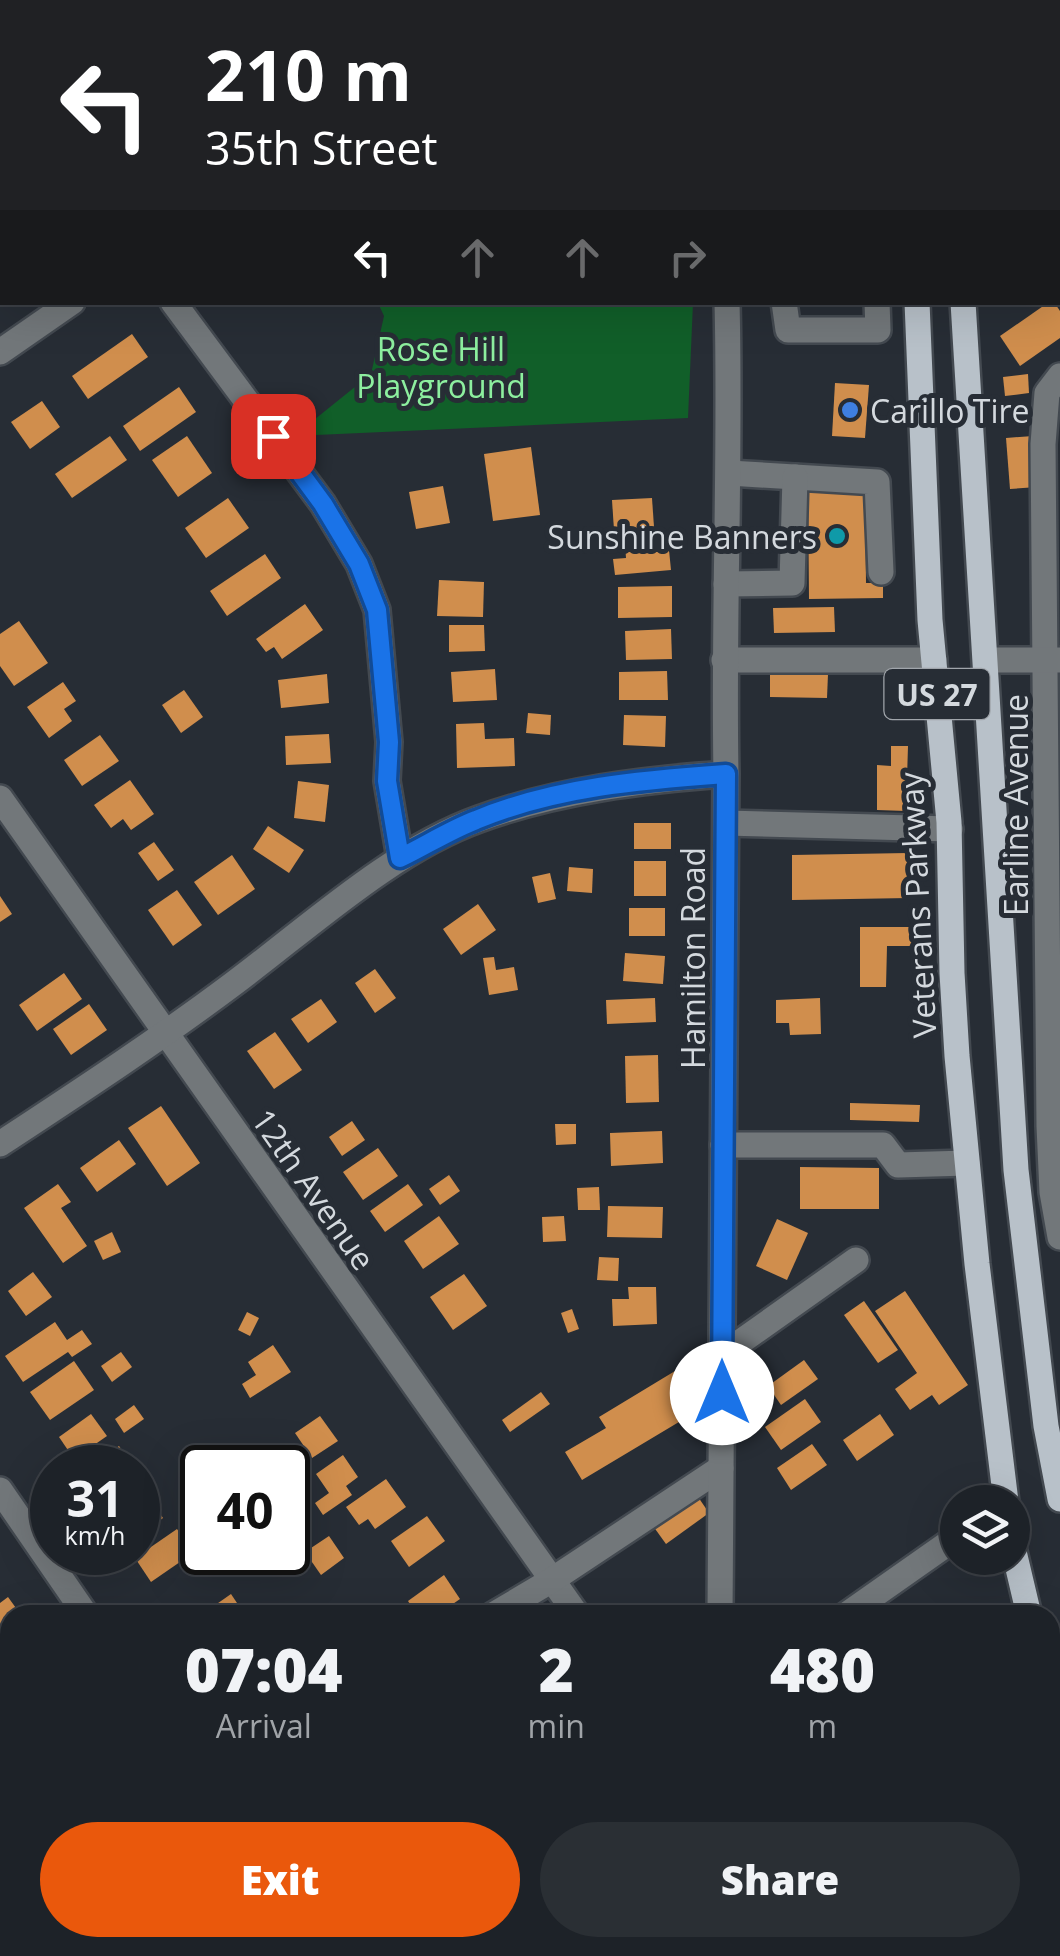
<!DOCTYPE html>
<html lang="en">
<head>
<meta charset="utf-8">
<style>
	body { margin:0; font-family:"Open Sans",sans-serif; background:#2a2f34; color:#f1f3f6; height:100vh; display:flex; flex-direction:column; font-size:38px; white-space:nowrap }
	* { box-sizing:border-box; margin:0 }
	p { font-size:32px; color:#a0a4a8 }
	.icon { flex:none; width:55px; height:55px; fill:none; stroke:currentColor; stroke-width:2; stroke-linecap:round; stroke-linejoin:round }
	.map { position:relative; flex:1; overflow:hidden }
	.side { position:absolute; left:0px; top:1605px; width:1060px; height:352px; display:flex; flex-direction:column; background:#1d2228; border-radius:30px 30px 0 0; box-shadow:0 10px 40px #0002,0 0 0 2px #3b3f45 }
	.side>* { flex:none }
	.banner { position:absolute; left:0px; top:0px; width:1060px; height:305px; box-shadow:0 10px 40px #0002,0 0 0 2px #3b3f45; background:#202124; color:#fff; overflow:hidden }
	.controls { position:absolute; left:940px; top:1485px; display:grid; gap:20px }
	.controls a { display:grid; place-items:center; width:90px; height:90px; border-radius:50%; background:#1d2228; box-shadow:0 10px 40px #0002,0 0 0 2px #3b3f45; font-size:50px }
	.speed { position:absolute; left:30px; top:1445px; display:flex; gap:20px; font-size:50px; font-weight:700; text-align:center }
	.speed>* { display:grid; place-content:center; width:130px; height:130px; border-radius:50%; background:#1d2228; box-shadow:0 10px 40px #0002,0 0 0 2px #3b3f45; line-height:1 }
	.speed small { font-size:25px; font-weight:400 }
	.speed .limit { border:5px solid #111; border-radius:15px; background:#fff; color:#111 }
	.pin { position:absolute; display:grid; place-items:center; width:85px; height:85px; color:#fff; margin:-42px; border-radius:20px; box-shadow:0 5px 15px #0006 }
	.me { position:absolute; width:110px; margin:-55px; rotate:0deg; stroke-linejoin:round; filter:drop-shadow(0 0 8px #0008) }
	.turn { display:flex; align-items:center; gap:35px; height:210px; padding:0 40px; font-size:45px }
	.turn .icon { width:130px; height:130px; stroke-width:2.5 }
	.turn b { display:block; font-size:70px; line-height:85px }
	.lanes { display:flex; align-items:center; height:95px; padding:0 40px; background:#0003; justify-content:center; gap:50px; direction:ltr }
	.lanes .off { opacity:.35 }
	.eta { display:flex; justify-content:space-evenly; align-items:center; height:170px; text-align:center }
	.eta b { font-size:60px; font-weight:800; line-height:70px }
	.cta { display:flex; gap:20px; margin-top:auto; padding:20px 40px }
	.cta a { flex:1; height:115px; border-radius:60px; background:#ea580c; color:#fff; font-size:40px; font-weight:800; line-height:115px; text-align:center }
	.cta a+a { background:#2a2f34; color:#f1f3f6 }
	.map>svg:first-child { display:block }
</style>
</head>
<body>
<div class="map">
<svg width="1060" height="1956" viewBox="0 0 1060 1956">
	<rect width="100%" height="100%" fill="#272d35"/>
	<polygon fill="#115f29" points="378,303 693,303 688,418 294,436 371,374 384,316"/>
	<g fill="#d08e4d">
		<polygon points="1049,302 1054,302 1060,311 1060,338 1020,366 1000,336"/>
		<polygon points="132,334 148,357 88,399 72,376"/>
		<polygon points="1028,374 1029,393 1005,396 1003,377"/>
		<polygon points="835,383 869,385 865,438 832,436"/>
		<polygon points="179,387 196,412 140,451 123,426"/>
		<polygon points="42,401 60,427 30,449 11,422"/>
		<polygon points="110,436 127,460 72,498 55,474"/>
		<polygon points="187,436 212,473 178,497 152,460"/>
		<polygon points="1033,436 1037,487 1010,489 1006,438"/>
		<polygon points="531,447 540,515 493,521 484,454"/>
		<polygon points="443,486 450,523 416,529 409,492"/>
		<polygon points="865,489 866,583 883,583 883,598 809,599 808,490"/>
		<polygon points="228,498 249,528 206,558 185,528"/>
		<polygon points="652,498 654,527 614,530 612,500"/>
		<polygon points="668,540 671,570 615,575 613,559 626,558 625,544"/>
		<polygon points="265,554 281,578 227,616 210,591"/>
		<polygon points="439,580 484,582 483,617 437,616"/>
		<polygon points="672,586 672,617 618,618 618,587"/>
		<polygon points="305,604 323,630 282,659 274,647 266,652 256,639"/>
		<polygon points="834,607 835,632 774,633 773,608"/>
		<polygon points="19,621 48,663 14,686 0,666 0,634"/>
		<polygon points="449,625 484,625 485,651 449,652"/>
		<polygon points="671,629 672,659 626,660 625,631"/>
		<polygon points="495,669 497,700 453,702 451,672"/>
		<polygon points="667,671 668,700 619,700 619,672"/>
		<polygon points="327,674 329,703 281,708 278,680"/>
		<polygon points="770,674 828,674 827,698 770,697"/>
		<polygon points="63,682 76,701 64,709 72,721 49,738 27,707"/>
		<polygon points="184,690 203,717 181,733 162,705"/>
		<polygon points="528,713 551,715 550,735 526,733"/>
		<polygon points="624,715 666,716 665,747 623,745"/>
		<polygon points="484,723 485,739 514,738 515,766 457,768 456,724"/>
		<polygon points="329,734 331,763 286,765 285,736"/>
		<polygon points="100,735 119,761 82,786 64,760"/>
		<polygon points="891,746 908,746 906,811 877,810 877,765 891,766"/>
		<polygon points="130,780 154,814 131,830 123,819 111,828 94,805"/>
		<polygon points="298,781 329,785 325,822 294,818"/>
		<rect x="634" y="823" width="37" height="26"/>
		<polygon points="268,826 304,850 289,873 253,849"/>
		<polygon points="154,842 174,870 158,881 138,853"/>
		<polygon points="908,853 909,898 792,900 792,855"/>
		<polygon points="232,855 255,889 218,915 194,882"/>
		<rect x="634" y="861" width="32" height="35"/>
		<polygon points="569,867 593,869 592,893 567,891"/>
		<polygon points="550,873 556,899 538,903 532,877"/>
		<polygon points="177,890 202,925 173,946 148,910"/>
		<polygon points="0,896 12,914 0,922"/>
		<polygon points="478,904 496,930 461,955 443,929"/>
		<rect x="629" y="908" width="36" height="28"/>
		<polygon points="860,927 929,927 929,946 887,946 886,987 860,987"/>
		<polygon points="625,953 665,956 663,984 623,981"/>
		<polygon points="494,957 496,970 514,967 518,990 489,995 483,958"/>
		<polygon points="375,969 396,998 375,1013 355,983"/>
		<polygon points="64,973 82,999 37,1031 19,1005"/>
		<polygon points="655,998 656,1022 607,1024 606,1000"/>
		<polygon points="820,998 821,1034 790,1035 789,1023 776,1023 776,1000"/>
		<polygon points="321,999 337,1022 308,1043 291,1019"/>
		<polygon points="89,1004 107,1030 71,1055 53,1029"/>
		<polygon points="275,1032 302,1070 274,1089 247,1051"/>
		<polygon points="658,1055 659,1102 626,1103 625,1056"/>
		<polygon points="850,1103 920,1105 919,1122 850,1120"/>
		<polygon points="161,1106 200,1163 167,1186 128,1128"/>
		<polygon points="352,1121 365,1140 342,1156 329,1137"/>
		<polygon points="555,1124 576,1124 576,1144 556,1145"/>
		<polygon points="662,1131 663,1163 611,1166 610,1133"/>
		<polygon points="119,1140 136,1164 97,1192 80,1168"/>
		<polygon points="378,1148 398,1176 363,1200 343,1172"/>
		<polygon points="800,1167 879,1168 879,1209 800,1209"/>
		<polygon points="449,1175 460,1191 440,1205 429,1189"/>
		<polygon points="58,1184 71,1202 61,1208 87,1246 63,1263 24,1208"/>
		<polygon points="408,1184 423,1205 385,1232 370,1211"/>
		<polygon points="599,1187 600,1210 578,1210 577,1188"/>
		<polygon points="608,1206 663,1207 662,1238 607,1237"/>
		<polygon points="439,1216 459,1244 423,1269 404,1241"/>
		<polygon points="564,1216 566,1241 543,1242 542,1217"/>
		<polygon points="777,1219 808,1233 787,1280 756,1266"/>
		<polygon points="112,1232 121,1252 103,1260 94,1241"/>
		<polygon points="599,1257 619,1258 618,1281 597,1280"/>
		<polygon points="33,1272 52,1297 26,1316 8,1291"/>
		<polygon points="464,1274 487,1306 453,1330 430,1297"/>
		<polygon points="628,1287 656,1287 657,1324 613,1326 612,1299 629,1299"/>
		<polygon points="905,1291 968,1385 939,1405 932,1395 910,1410 895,1389 917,1373 875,1311"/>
		<polygon points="864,1301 898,1350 878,1363 844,1315"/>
		<polygon points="572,1309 579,1329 568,1333 561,1313"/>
		<polygon points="247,1312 259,1318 250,1336 238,1330"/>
		<polygon points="55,1322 67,1340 82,1330 92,1344 72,1357 68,1352 23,1382 5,1356"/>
		<polygon points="273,1345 291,1372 250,1398 242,1384 256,1375 248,1362"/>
		<polygon points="121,1352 132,1367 112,1382 101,1366"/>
		<polygon points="804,1360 818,1379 781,1405 768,1386"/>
		<polygon points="74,1361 94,1390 50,1420 30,1392"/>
		<polygon points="675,1371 699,1410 582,1480 565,1452 606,1428 599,1417"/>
		<polygon points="541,1392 550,1404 510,1432 502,1420"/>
		<polygon points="805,1399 821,1422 781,1450 765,1427"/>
		<polygon points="134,1405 144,1419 124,1433 115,1419"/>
		<polygon points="91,1414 107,1436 74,1459 59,1437"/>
		<polygon points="880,1414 894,1435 857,1461 843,1440"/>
		<polygon points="320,1416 338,1441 312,1458 295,1433"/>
		<polygon points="812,1444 827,1465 791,1490 777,1468"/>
		<polygon points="119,1446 134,1468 88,1468"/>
		<polygon points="343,1455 358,1477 346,1486 352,1495 323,1515 315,1503 329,1493 316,1474"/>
		<polygon points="386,1479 406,1507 375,1529 368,1519 359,1525 346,1507"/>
		<polygon points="692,1488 709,1513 666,1544 648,1519"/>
		<polygon points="147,1495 163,1518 138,1536 138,1501"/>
		<polygon points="427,1516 445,1541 409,1567 391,1541"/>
		<polygon points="177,1529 193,1553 151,1582 135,1558"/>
		<polygon points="329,1536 344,1558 321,1575 305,1552"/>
		<polygon points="444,1575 460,1599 437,1615 417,1615 408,1601"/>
		<polygon points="231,1594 245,1615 201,1615"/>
		<polygon points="8,1597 21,1615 10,1615 10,1639 0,1646 0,1603"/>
		<polygon points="251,1948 254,1956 222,1956 222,1955"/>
		<polygon points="540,1948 567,1948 564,1956 537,1956"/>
	</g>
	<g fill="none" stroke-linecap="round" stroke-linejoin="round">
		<g stroke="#434950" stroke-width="30">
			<g id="minor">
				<polyline points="707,0 707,2"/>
				<polyline points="834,0 834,2"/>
				<polyline points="506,2 509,0"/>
				<polyline points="0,59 2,62"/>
				<polyline points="173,302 323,504 359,564 377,610 389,742 387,781 400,858"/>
				<polyline points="784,302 788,330 878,330 877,302"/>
				<polyline points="0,352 72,302"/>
				<polyline points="1060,376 1047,393 1043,444 1049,1126 1052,1192 1060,1237"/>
				<polyline points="729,473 877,482 881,572"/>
				<polyline points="726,584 792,583 795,477"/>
				<polyline points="724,660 934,660"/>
				<polyline points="987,660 1060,660"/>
				<polyline points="0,798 577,1615"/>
				<polyline points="726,823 950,829"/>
				<path d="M0,1144C79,1092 157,1041 233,984C307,929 392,850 479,819C559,790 642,780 726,774"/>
				<polyline points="723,1145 883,1145 898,1165 967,1163"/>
				<polyline points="722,1355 856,1260"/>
				<polyline points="0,1490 86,1615"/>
				<polyline points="493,1615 552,1580 721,1468"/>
				<path d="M720,1615L726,774C723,617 731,460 727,302"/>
				<polyline points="846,1615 947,1544"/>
				<polyline points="1050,1801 1060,1795"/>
				<polyline points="0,1925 10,1918"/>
				<polyline points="337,1948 347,1956"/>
				<polyline points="720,1948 720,1956"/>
				<polyline points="869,1948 874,1956"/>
				<polyline points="776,1956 795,1948"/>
				<polyline points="901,1956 916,1948"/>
				<polyline points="998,1956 1013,1948"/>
			</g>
		</g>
		<g stroke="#434950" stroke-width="30">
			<g id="major">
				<polyline points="903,0 903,2"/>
				<polyline points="979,0 980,2"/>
				<polyline points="947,2 947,0"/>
				<polyline points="1058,124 1060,128"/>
				<polyline points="917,302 930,620 949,822 952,973 957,1056 977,1264 1006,1502"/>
				<polyline points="963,302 1016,1170 1046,1426 1060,1499"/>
				<polyline points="1012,1543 1029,1615"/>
				<polyline points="1050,1713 1060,1751"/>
			</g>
		</g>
		<use href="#minor" stroke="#72777a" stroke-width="25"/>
		<use href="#major" stroke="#b8c1c9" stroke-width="25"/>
	</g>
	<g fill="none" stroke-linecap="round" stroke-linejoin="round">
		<g stroke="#114b97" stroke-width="25">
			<path id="route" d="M273,436L323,504L359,564L377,610L389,742L387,781L400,858C425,846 450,830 476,820C555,787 642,780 726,774L722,1393"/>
		</g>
		<use href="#route" stroke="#1a73e8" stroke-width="18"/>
	</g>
	<circle fill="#3f7fe0" stroke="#272d35" stroke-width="4" cx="850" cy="410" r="10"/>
	<circle fill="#0f9aa8" stroke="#272d35" stroke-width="4" cx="837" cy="536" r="10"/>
	<g text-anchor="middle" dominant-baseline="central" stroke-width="10" stroke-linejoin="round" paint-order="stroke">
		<rect fill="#272d35" stroke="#a0a5ab" stroke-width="2.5" x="884.5" y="669" width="105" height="50" rx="8"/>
		<g font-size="30" font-weight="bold" fill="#d4d9de">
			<text x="937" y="694">US 27</text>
		</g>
		<g font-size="32" fill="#8def9f" stroke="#272d35">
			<text x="441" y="348">Rose Hill<tspan x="441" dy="37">Playground</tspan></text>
		</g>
		<g font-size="32" fill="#d4d9de" stroke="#272d35" text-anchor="start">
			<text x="870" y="410">Carillo Tire</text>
			<text x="817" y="536" text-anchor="end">Sunshine Banners</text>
		</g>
		<g font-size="32" fill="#d4d9de" stroke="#272d35">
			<text transform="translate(1015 805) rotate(-90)">Earline Avenue</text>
			<text transform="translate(917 905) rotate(-93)">Veterans Parkway</text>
			<text transform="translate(692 958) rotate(-90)">Hamilton Road</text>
			<text transform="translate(314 1189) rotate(55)">12th Avenue</text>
		</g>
	</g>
</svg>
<div class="controls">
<a><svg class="icon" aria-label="layers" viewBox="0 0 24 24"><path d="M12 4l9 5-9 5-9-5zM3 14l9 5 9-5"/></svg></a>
</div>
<div class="speed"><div>31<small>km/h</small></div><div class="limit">40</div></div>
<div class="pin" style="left:273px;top:436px;background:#d93025"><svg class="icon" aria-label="arrive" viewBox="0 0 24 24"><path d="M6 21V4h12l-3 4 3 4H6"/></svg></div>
<svg class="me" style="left:722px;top:1393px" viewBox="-20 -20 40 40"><circle r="19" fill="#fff"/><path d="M0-13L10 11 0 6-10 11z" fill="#1a73e8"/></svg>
<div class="banner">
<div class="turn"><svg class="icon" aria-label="left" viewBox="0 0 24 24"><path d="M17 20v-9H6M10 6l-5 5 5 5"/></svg><div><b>210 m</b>35th Street</div></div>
<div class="lanes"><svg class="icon" aria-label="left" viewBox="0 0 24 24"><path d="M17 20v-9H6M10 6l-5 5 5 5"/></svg><svg class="icon off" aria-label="ahead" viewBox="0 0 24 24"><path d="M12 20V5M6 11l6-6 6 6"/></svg><svg class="icon off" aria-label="ahead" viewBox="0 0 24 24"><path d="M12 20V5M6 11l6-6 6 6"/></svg><svg class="icon off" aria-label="right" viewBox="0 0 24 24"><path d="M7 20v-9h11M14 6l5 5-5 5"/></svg></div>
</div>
<section class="side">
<div class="eta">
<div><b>07:04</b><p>Arrival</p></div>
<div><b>2</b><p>min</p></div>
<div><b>480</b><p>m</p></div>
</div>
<div class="cta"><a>Exit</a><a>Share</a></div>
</section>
</div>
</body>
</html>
